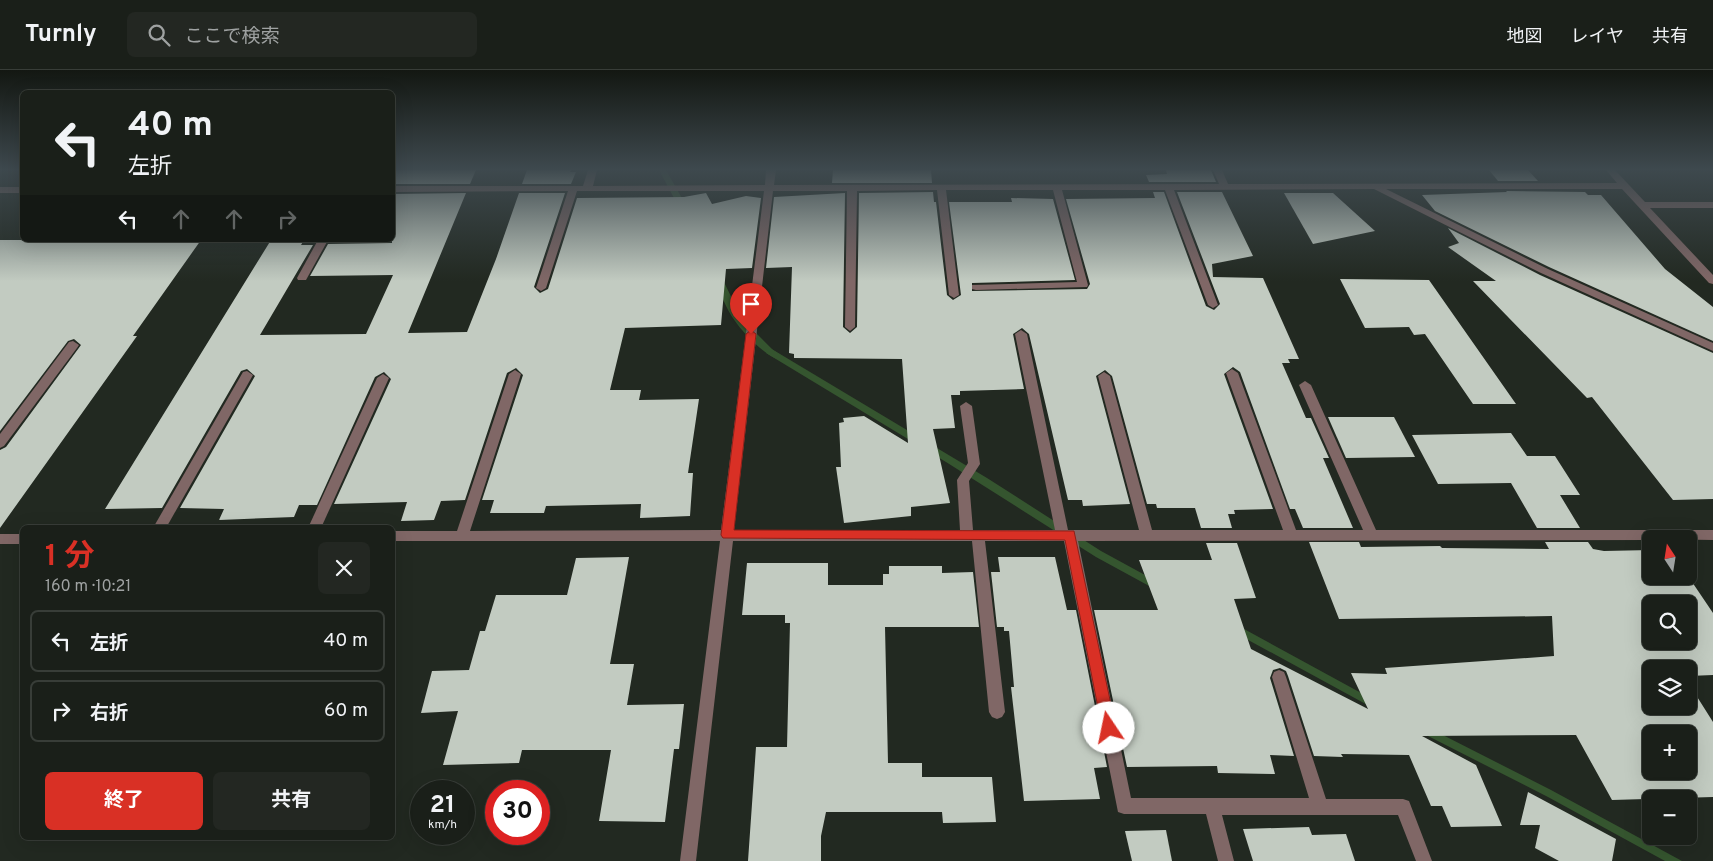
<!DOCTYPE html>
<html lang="ja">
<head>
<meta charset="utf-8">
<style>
	body { margin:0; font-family:Overpass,"Noto Sans JP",sans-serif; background:#232722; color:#f1f3f6; height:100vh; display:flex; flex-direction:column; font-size:19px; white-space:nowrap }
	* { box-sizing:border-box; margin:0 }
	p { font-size:16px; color:#9fa2a2 }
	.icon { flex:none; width:28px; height:28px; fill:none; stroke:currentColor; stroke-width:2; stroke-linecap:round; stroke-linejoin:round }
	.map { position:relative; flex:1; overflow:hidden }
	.drawer { position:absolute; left:20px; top:455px; width:375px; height:315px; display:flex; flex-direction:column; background:#1a1f19; border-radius:8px; box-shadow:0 5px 20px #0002,0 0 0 1px #383d38 }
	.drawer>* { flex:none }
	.top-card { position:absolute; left:20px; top:20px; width:375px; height:152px; border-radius:8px; box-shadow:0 5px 20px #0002,0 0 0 1px #383d38; background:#1a1f19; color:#f1f3f6; overflow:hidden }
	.needle { width:32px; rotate:348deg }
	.buttons { position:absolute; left:1642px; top:460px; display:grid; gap:10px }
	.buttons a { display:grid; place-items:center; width:55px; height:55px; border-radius:8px; background:#1a1f19; box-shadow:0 5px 20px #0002,0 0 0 1px #383d38; font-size:25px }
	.speed { position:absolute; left:410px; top:710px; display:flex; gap:10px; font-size:25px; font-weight:700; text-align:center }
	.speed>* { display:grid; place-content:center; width:65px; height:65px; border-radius:50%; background:#1a1f19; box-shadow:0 5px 20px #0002,0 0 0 1px #383d38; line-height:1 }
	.speed small { font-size:12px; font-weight:400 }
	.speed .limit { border:8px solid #d22; background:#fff; color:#111 }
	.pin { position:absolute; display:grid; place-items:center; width:42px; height:42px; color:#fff; margin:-51px -21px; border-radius:50% 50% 50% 0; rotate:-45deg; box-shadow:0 0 5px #0007 }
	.pin .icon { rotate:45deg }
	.me { position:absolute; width:55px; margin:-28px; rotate:349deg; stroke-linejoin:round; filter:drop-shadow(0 0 4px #0008) }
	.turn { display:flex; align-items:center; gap:18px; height:105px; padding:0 25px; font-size:22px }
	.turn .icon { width:65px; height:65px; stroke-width:2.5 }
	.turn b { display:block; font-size:35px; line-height:42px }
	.lanes { display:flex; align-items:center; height:48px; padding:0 25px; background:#0003; justify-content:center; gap:25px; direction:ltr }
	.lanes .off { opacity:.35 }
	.round { display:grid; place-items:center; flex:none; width:52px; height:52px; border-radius:8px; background:#232722 }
	.overview { display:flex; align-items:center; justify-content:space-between; height:85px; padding:0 25px }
	h1 { font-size:30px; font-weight:700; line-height:38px; color:#d93025 }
	.primary-button { display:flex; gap:10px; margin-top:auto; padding:10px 25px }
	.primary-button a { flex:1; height:58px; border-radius:8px; background:#d93025; color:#fff; font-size:20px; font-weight:700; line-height:58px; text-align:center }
	.primary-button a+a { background:#232722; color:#f1f3f6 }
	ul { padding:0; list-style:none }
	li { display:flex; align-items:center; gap:15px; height:62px; margin:0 10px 8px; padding:0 15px; border:2px solid #383d38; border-radius:8px }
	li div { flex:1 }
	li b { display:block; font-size:19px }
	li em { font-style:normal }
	header { display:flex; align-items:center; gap:30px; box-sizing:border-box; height:70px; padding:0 25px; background:#1a1f19; border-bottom:1px solid #383d38 }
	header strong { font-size:24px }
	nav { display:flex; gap:28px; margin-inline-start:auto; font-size:18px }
	.search { width:350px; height:45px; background:#232722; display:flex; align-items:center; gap:12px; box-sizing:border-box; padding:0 18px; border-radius:8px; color:#9fa2a2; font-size:19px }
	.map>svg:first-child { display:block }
</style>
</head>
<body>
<header>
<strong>Turnly</strong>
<div class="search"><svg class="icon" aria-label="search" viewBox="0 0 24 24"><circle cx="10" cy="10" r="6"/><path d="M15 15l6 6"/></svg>ここで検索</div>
<nav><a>地図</a><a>レイヤ</a><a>共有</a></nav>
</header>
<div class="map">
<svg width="1713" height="791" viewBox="0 0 1713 791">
	<rect width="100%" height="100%" fill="#222921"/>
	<polygon fill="#35552f" points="770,278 987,408 1101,481 1374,630 1551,720 1682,791 1665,791 1548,727 1373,638 1096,487 946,392 766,283"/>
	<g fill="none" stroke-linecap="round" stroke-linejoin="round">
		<g fill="#35552f" fill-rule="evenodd">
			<polygon points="659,100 666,100 688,139 687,141 681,141"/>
			<path d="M718,205L722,208L742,249L773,280L785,288L783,290C771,292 742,262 735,251C726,239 720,222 714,208Z"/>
		</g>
	</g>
	<g fill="#c2cbc1" fill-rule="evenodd">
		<polygon points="392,100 476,100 470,114 392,114"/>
		<polygon points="527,100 571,100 570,102 576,102 571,114 522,114"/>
		<polygon points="833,100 931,100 932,113 832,113"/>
		<polygon points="1166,100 1211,100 1216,112 1149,112 1146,105 1167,104"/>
		<polygon points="1489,100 1528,100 1538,111 1498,111"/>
		<polygon points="1506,121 1585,122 1588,125 1601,125 1665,199 1713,237 1713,271 1549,197 1435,141 1422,125 1507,122"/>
		<polygon points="933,122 934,132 936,132 947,225 953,230 961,225 949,132 1012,132 1011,128 1053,129 1075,210 972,213 972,221 1087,219 1090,214 1066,129 1155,128 1153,122 1164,122 1206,236 1214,240 1220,234 1177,122 1222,122 1253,186 1212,194 1213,207 1263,208 1299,289 1288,289 1290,293 1282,293 1306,348 1311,348 1329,388 1323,388 1353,458 1303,458 1295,439 1290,439 1240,302 1233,297 1224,304 1273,439 1234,440 1235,444 1228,444 1232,458 1201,458 1195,438 1157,438 1156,434 1147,434 1112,306 1105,300 1096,306 1130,434 1083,436 1082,430 1068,430 1029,264 1022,258 1013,264 1024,319 960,321 960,325 951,325 955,358 933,359 950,433 911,437 911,446 844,453 836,397 841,397 839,353 844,352 843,348 864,346 908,373 902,289 794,288 794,284 789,283 792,197 766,198 774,127 845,123 843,257 850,263 857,257 859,123"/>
		<polygon points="466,123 408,263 467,262 496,189 519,123 565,123 534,217 540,223 548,219 577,128 684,127 706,123 712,134 746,126 761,128 752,198 726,199 721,255 625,258 610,320 641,320 639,330 699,329 688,403 693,403 690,446 640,448 641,434 546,436 544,443 490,443 494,430 482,430 523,305 516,298 507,303 465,430 441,431 434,450 401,451 407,432 334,434 391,309 384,302 375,307 317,435 299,435 294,447 219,450 224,439 180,438 255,306 247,299 241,301 162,438 105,439 271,170 304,170 301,175 313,175 260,265 366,264 393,205 310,206 328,174 392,173 392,124"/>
		<polygon points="1284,123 1333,123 1375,161 1313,174"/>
		<polygon points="1448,158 1540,205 1713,283 1713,429 1673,430 1592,327 1587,328 1473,211 1496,211 1448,177 1459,173"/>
		<polygon points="0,170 201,170 133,266 137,266 0,458 0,380 6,377 81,275 74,269 68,271 0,361"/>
		<polygon points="1340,209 1429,210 1516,334 1473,334 1425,264 1414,265 1409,257 1365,258"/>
		<polygon points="1328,347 1394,347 1415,387 1346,388"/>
		<polygon points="1511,363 1527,386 1555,386 1580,425 1560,425 1580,458 1537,458 1511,413 1438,414 1412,365"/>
		<path d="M1309,472H1359L1361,477L1440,476L1442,478L1549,479L1545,472H1588L1593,479L1604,481L1651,480V506H1688L1713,543V605L1689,606V599H1651V636H1689V614L1713,652V727L1612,730L1576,665L1422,666L1476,695L1502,756L1451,757L1442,736H1431L1409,685L1341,684L1343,687L1314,686L1288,606L1286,601L1280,598L1273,600L1270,608L1294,686L1270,685L1275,704L1218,703L1217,696L1127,697L1094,540H1158L1139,490H1212L1206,473H1237L1256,528L1234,529L1251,579L1368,639L1351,603L1387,604L1385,598L1554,586L1552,546L1339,549ZM1651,534H1689V571H1651ZM1651,664H1689V701H1651Z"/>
		<polygon points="629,487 610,594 634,594 627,635 684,634 679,679 674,679 665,752 599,751 611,680 522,680 519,693 443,695 458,641 421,643 432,601 469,600 480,561 485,561 496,525 567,525 576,488"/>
		<polygon points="998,487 1055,487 1067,540 1076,540 1107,697 1094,698 1100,729 1024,731 1011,617 1014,617 1009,561 1004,561 1004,557 997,557 991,502 1000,502"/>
		<polygon points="747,493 828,493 828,515 883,515 883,504 889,504 889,496 942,496 942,503 973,502 979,557 885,557 888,693 922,693 922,707 992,707 996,752 943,753 942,742 826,742 821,766 821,791 748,791 756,677 787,677 790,553 785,553 785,545 742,545"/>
		<polygon points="1528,722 1616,769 1612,791 1559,791 1535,778 1540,755 1520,755"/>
		<polygon points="1309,757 1312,765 1346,764 1355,791 1253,791 1243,759"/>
		<polygon points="1166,760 1172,791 1132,791 1125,761"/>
	</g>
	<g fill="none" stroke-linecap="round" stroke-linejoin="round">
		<g fill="#806766" fill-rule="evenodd">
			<polygon points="588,100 597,100 593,116 765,115 766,100 776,100 774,115 1219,114 1213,100 1222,100 1228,114 1617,113 1606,100 1615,100 1645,132 1713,132 1713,138 1650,138 1713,205 1713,214 1709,213 1622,119 1386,119 1548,199 1713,273 1713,281 1541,203 1374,119 1174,120 1218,235 1213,238 1208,235 1165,120 1062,120 1088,215 1087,217 976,220 972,219 972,215 1077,212 1053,120 946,120 959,225 954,228 949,225 937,120 857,121 855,257 850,261 845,257 847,121 773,121 734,460 960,460 957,410 968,393 960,336 966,332 972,336 980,394 969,411 973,460 1055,460 1015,264 1021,260 1027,264 1068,460 1139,460 1098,306 1104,302 1110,306 1152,460 1283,460 1226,303 1232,299 1238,303 1296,460 1363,460 1299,315 1305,311 1311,315 1376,460 1713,460 1713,470 1651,469 1651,470 1078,471 1131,728 1309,728 1272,607 1274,602 1279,600 1284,602 1286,607 1326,729 1403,729 1409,731 1432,791 1416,791 1398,745 1222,745 1234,791 1218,791 1206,744 1124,744 1118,742 1064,471 985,471 1005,642 1002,647 997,649 992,647 989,642 972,471 733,471 696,791 680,791 720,471 392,471 392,461 457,461 509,304 515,300 521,304 470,461 721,460 764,121 577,121 546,218 541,221 536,218 568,121 392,122 392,116 583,116"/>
			<rect x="0" y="117" width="22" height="6"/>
			<polygon points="318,170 328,170 306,210 298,210 297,208"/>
			<polygon points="73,271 79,275 77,278 4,376 0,378 0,364 69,272"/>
			<polygon points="247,301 253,305 166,458 153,458 243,302"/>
			<polygon points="383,304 389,308 321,458 308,458 377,308"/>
			<rect x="0" y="464" width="22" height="10"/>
		</g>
	</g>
	<linearGradient id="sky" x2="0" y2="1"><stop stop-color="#131712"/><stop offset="0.47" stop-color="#3e494e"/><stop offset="1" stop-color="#3e494e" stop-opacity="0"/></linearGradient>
	<rect width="1713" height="211" fill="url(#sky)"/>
	<polygon fill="#d93025" stroke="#8d1f18" points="751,260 756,264 734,460 1074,461 1116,658 1114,663 1109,665 1104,663 1102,658 1065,470 723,468 721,465 746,264"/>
</svg>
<div class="buttons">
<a><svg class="needle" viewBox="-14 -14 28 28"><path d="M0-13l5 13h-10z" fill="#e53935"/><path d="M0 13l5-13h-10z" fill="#9fa2a2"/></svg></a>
<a><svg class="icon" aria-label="search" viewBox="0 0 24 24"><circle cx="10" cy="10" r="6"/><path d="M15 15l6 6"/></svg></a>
<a><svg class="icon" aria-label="layers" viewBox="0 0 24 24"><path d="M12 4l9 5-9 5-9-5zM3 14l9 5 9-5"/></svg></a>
<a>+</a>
<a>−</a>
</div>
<div class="speed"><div>21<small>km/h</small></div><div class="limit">30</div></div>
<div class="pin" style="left:751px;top:264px;background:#d93025"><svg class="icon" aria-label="arrive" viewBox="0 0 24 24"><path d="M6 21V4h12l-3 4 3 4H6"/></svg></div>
<svg class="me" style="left:1109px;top:658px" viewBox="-20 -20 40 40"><circle r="19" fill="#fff"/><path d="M0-13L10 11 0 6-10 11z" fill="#d93025"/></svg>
<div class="top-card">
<div class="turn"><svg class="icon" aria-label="left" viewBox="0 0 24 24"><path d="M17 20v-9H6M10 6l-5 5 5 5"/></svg><div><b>40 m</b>左折</div></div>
<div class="lanes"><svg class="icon" aria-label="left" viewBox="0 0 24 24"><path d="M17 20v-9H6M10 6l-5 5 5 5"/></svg><svg class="icon off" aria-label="ahead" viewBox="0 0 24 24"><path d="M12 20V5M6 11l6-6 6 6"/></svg><svg class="icon off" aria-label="ahead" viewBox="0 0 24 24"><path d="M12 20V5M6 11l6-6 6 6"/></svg><svg class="icon off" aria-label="right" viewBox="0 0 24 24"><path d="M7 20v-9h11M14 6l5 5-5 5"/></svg></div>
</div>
<section class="drawer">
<div class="overview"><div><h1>1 分</h1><p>160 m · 10:21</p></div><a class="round"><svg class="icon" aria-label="close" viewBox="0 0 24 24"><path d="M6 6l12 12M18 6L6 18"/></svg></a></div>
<ul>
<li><svg class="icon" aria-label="left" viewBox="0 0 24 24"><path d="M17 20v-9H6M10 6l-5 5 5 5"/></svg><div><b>左折</b></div><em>40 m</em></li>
<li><svg class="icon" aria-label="right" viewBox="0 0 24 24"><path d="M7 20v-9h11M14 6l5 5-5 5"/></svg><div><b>右折</b></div><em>60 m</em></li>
</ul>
<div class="primary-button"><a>終了</a><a>共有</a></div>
</section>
</div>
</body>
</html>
